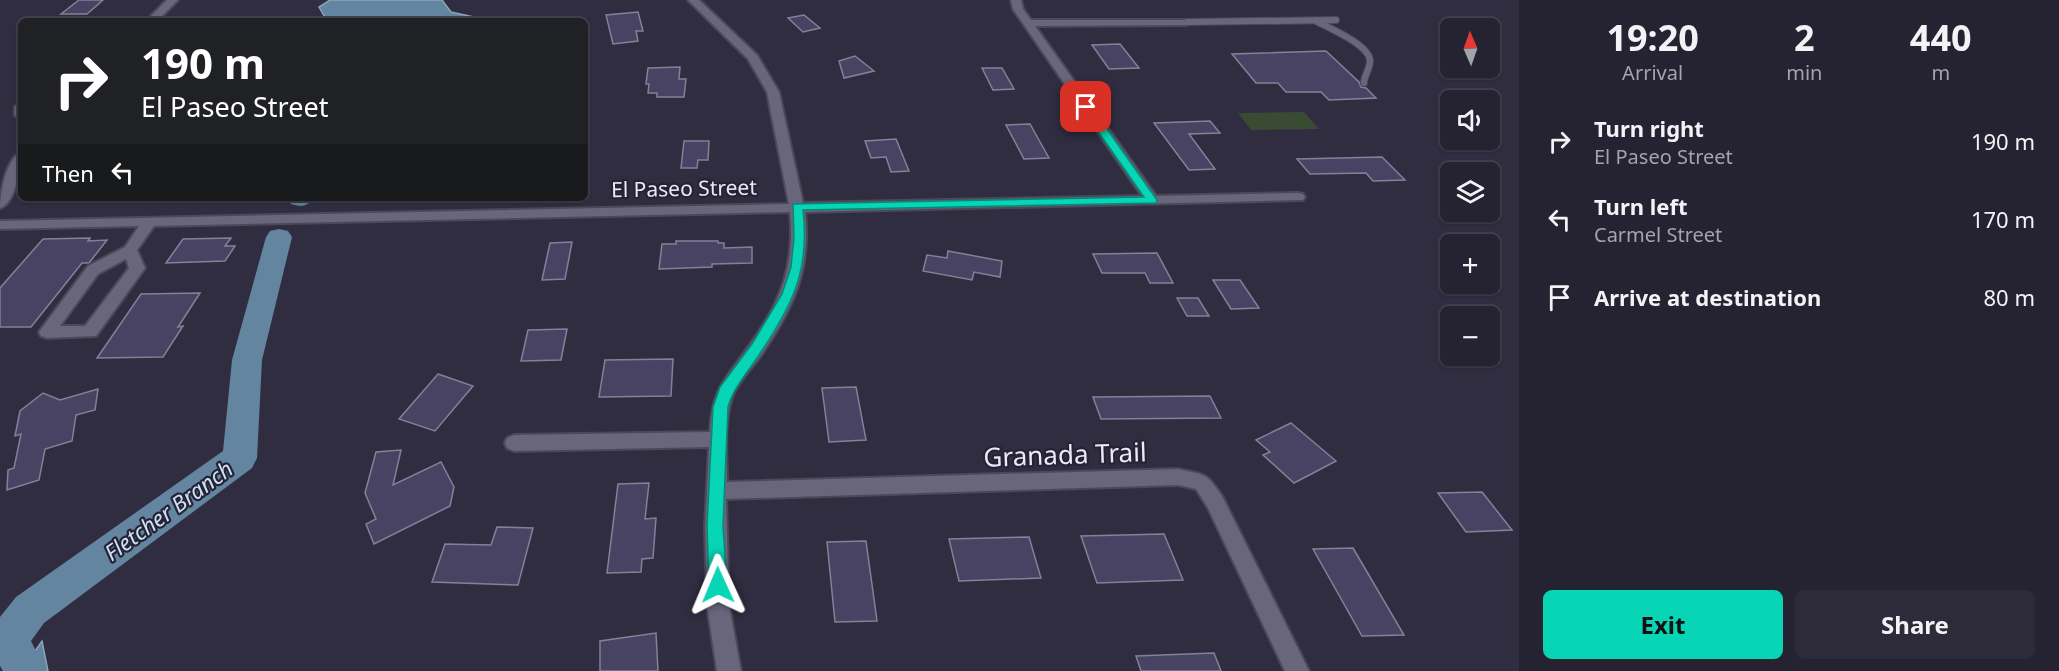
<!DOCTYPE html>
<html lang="en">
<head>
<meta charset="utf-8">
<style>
	body { margin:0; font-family:"Noto Sans",sans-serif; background:#2d2a39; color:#f1f3f6; height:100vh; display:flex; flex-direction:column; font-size:22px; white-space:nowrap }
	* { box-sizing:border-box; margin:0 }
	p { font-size:20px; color:#a3a4ab }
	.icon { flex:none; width:33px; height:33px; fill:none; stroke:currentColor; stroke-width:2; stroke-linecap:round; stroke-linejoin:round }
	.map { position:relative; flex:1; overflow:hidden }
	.sheet { display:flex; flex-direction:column; background:#252231; width:540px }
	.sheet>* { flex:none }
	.hud { position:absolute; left:18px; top:18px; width:570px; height:183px; border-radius:9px; box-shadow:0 2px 4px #0004,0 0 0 2px #423f4d; background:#202124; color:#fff; overflow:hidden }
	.needle { width:39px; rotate:358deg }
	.buttons { position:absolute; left:1440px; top:18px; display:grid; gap:12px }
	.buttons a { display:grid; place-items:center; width:60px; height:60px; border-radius:9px; background:#252231; box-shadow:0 2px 4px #0004,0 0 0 2px #423f4d; font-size:30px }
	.pin { position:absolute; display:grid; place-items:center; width:51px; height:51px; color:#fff; margin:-26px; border-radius:12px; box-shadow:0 3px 9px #0006 }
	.me { position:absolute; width:66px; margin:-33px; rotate:359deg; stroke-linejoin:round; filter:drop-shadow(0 0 4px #0008) }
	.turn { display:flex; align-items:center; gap:21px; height:126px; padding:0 24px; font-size:27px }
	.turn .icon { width:78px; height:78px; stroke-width:2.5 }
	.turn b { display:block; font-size:42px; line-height:51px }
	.then { display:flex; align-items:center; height:57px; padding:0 24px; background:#0003; gap:12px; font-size:22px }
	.eta { display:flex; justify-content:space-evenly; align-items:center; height:102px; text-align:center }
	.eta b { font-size:36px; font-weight:700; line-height:42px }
	.primary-button { display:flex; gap:12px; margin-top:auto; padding:12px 24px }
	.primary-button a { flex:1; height:69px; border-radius:9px; background:#07d5b5; color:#111; font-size:24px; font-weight:700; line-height:69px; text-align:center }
	.primary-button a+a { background:#2d2a39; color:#f1f3f6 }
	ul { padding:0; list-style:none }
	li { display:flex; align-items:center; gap:18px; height:78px; padding:0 24px }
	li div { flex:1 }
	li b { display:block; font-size:22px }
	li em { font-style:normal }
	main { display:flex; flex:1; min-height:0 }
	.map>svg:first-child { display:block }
</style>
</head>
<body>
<main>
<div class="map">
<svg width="1519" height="671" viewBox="0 0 1519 671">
	<rect width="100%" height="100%" fill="#312d41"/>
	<polygon fill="#3a4b33" points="1304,112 1319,129 1251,130 1238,113"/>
	<g fill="#63859f" stroke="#8ca3b9" stroke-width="1.5">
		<polygon points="330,0 442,0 451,12 492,21 327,21 319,7"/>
		<polygon points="42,641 48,671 21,671"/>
	</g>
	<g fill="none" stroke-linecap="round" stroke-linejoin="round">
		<g fill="#63859f" fill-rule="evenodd">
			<path d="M288,198H314C307,207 301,207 291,204Z"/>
			<polygon points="279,229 288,231 292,237 262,360 257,458 252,468 44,623 31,641 46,671 3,671 0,666 0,617 16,597 223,451 232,360 266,237 270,231"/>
		</g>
	</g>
	<g fill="#484363" stroke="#848098" stroke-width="1.5">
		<polygon points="79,0 103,0 87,14 61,14"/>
		<polygon points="638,12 643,31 636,31 638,41 613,44 606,15"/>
		<polygon points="804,15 820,28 803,32 788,18"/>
		<polygon points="1120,44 1139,68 1109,69 1092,45"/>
		<polygon points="1326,51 1359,82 1361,87 1366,88 1376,98 1329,100 1321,92 1286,92 1278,83 1256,83 1232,54"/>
		<polygon points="855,56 874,71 844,78 839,61"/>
		<polygon points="680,67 679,79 686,79 684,97 657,97 657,93 648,93 649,84 646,84 648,68"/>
		<polygon points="982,68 1002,68 1014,89 993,90"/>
		<polygon points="1210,121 1220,133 1189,134 1215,169 1189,170 1154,123"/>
		<polygon points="1030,124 1049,158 1024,159 1006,125"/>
		<polygon points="896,139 909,171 891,172 886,157 871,158 865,141"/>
		<polygon points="684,141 709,141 708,160 698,160 697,168 681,168"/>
		<polygon points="1382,157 1405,180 1373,181 1366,173 1310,174 1297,159"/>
		<polygon points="90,238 88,241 107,240 89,263 82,263 31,327 0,327 0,288 43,239"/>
		<polygon points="231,238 225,246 235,246 225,261 166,263 183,239"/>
		<polygon points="676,241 718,241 718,243 724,243 724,248 752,247 752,263 712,264 712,267 659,269 662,244 676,244"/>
		<polygon points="572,242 565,279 542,280 550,243"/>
		<polygon points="948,251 1002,261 1000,277 974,272 972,280 923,271 927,255 947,258"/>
		<polygon points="1157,253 1173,283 1150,283 1145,273 1102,273 1093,254"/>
		<polygon points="1213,280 1240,280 1259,308 1231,309"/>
		<polygon points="200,293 178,327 183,326 163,357 97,358 141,294"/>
		<polygon points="1177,298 1198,298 1209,316 1187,316"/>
		<polygon points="567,329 561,360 521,361 528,330"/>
		<polygon points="673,359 671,396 599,397 605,360"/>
		<polygon points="438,374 473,386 435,431 399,419"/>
		<polygon points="856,387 866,440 829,442 822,388"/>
		<polygon points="98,389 95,410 76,415 72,441 45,449 39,480 7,490 8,470 14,468 21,434 15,436 20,411 43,393 60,400"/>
		<polygon points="1210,396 1221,418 1101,419 1093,397"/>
		<polygon points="1291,423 1336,461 1294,483 1263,455 1270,452 1256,440"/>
		<polygon points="401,450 393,485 441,462 454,487 450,506 374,544 366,524 376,519 365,493 376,452"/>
		<polygon points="649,483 645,519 656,518 653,558 642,559 641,572 607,573 618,484"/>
		<polygon points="1482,492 1512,530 1466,532 1438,493"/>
		<polygon points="497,527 533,528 518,585 432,582 445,544 491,545"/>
		<polygon points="1164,534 1183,580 1097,583 1081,536"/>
		<polygon points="1029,537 1041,578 959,581 949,539"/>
		<polygon points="866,541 877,621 835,622 827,542"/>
		<polygon points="1353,548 1404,635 1362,636 1313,549"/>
		<polygon points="656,633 658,671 600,671 600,641"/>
		<polygon points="1214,653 1221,671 1141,671 1136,656"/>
	</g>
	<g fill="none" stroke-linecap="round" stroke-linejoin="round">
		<g stroke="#4b4859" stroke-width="8">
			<g id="lane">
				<path d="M1316,21C1329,28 1368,44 1370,60C1371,67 1364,75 1364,83"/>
				<polyline points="1187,22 1336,20"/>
			</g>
		</g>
		<g stroke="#4b4859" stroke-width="4">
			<g id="street">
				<polygon points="167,0 178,0 157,21 146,21"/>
				<path d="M688,0H699L757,55L779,92L803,203L1142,196L1013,9L1011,0H1021L1023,9L1031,20H1191L1192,22L1187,25L1035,26L1156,196L1298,193L1303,194L1305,197L1303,200L805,212C811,270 794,306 762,354C753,367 739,380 733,395C723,421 727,455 727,482L1178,469C1205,475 1206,472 1222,496L1309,671H1285L1208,508L1196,489L1178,485L726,499L729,605L741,671H717L707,605L705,526L709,447L514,451L507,448L505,443L507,438L514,435L710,432C712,388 726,379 749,346C781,302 795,266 790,212L154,226L137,250L145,268L96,336L47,338L41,336L39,332L88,266L125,247L139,226L0,229V221L789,204L767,92L748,59ZM126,259L129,268L85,326H60L98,274Z"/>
				<polygon points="21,103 21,119 15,115 15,107"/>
				<path d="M21,153C21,167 15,204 0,208C0,194 6,158 21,153Z"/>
			</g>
		</g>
		<use href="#lane" stroke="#69667c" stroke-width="6"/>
		<use href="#street" fill="#69667c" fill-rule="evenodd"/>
	</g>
	<path fill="#07d5b5" stroke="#058a76" stroke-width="1.5" d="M1083,105H1090L1157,200L1156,203L803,210C810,269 793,304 761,352C749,371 734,386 728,407L723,526L727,585L724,591L718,593L712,591L709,585L707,526L713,407L720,387L752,344L782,294L791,267L794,238L793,204L1144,197L1081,107Z"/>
	<g text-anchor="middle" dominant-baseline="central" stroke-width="4.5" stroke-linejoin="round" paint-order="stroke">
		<g font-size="21" fill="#ebeaf7" stroke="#272337">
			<text transform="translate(684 188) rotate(-1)">El Paseo Street</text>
		</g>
		<g font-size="22" font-style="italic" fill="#cde3f5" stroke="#272337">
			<text transform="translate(168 510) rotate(-36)">Fletcher Branch</text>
		</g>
		<g font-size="26" fill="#ebeaf7" stroke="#272337">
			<text transform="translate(1065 454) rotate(-2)">Granada Trail</text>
		</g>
	</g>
</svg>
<div class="buttons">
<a><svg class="needle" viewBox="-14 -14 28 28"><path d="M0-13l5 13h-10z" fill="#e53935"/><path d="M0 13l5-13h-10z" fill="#a3a4ab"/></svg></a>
<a><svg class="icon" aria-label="sound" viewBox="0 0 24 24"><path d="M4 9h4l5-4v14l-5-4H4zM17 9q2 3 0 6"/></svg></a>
<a><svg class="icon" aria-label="layers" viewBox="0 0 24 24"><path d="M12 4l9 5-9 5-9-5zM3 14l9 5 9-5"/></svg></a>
<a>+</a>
<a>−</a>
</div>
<div class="pin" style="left:1086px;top:107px;background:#d93025"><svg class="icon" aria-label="arrive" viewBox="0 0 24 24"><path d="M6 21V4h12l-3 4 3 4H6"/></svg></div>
<svg class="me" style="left:718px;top:585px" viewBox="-20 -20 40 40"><path d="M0-17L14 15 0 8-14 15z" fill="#07d5b5" stroke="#fff" stroke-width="4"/></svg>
<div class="hud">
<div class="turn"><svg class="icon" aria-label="right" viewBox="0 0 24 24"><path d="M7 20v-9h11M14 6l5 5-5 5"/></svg><div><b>190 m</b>El Paseo Street</div></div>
<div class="then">Then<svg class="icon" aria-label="left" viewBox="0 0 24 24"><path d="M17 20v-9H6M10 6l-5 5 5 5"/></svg></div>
</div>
</div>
<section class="sheet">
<div class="eta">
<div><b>19:20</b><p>Arrival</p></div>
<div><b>2</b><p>min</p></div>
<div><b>440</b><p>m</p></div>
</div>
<ul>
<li><svg class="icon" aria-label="right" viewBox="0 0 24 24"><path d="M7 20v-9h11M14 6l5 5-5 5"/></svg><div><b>Turn right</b><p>El Paseo Street</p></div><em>190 m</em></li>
<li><svg class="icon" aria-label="left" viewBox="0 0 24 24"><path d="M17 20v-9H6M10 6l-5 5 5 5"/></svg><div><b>Turn left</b><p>Carmel Street</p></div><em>170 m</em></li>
<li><svg class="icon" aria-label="arrive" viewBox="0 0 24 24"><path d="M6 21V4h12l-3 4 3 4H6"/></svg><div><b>Arrive at destination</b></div><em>80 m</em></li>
</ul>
<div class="primary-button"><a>Exit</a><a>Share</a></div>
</section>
</main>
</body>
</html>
